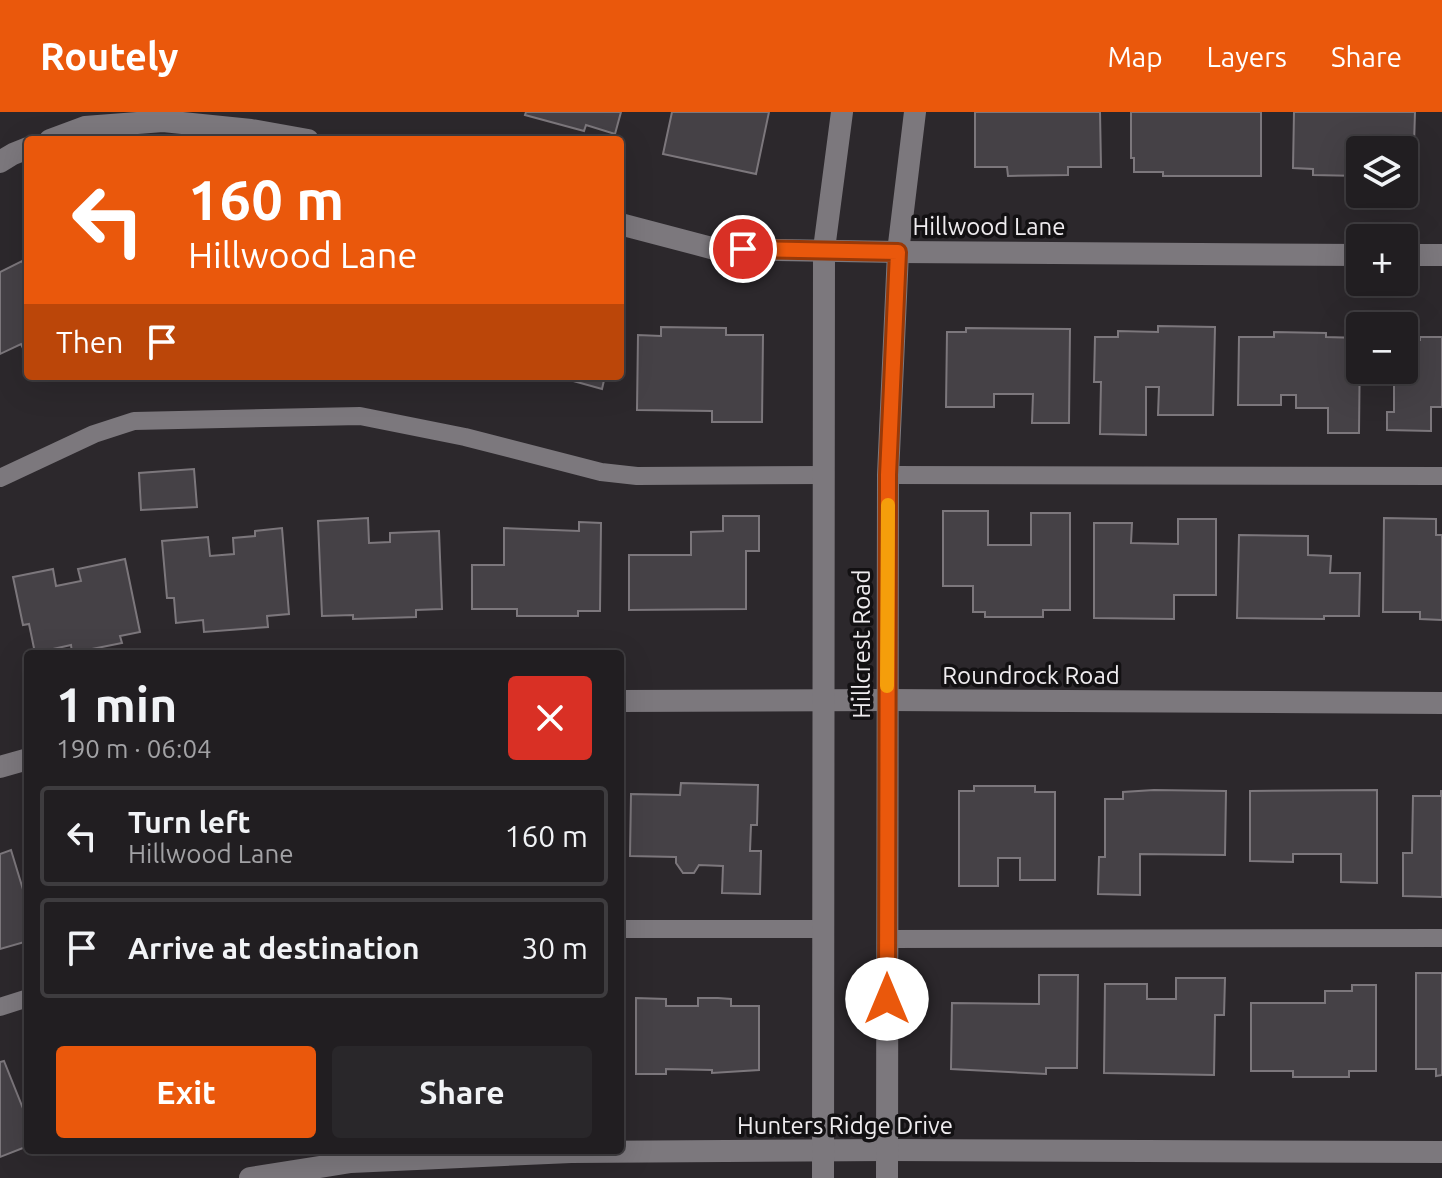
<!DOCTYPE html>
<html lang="en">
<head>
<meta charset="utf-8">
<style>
	body { margin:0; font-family:Ubuntu,sans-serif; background:#29272a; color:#f1f3f6; height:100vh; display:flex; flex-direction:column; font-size:30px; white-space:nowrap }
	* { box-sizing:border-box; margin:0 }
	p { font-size:26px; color:#a2a2a5 }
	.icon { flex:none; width:44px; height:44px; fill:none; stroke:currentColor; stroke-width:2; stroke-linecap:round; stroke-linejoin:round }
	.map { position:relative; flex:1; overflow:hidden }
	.sheet { position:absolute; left:24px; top:538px; width:600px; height:504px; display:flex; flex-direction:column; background:#211e21; border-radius:8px; box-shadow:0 8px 32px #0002,0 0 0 2px #3e3c3f }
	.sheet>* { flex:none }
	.guide { position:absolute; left:24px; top:24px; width:600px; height:244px; border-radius:8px; box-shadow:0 8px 32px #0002,0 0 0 2px #3e3c3f; background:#ea580c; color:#fff; overflow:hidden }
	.tools { position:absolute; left:1346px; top:24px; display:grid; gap:16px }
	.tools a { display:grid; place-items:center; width:72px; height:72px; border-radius:8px; background:#211e21; box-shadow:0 8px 32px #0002,0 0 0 2px #3e3c3f; font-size:40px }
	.pin { position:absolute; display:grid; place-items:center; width:68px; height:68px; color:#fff; margin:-34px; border:4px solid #fff; border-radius:50%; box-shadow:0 2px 8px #0007 }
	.me { position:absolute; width:88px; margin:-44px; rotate:0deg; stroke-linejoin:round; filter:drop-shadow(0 0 6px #0008) }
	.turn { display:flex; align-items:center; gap:28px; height:168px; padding:0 32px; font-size:36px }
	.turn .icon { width:104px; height:104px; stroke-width:2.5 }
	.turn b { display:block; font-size:56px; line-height:68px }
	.then { display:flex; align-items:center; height:76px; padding:0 32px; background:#0003; gap:16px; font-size:30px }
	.round { display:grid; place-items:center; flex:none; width:84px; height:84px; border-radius:8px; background:#29272a }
	.summary { display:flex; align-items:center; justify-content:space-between; height:136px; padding:0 32px }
	h1 { font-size:48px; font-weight:700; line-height:60px }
	.primary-button { display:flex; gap:16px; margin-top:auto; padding:16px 32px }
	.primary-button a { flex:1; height:92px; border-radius:8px; background:#ea580c; color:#fff; font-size:32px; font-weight:700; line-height:92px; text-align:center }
	.primary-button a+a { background:#29272a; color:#f1f3f6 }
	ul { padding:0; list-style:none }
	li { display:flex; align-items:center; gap:24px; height:100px; margin:0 16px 12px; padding:0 16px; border:4px solid #3e3c3f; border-radius:8px }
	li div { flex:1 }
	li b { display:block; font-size:30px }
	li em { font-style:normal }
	header { display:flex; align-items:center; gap:48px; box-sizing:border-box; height:112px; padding:0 40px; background:#ea580c; color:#fff }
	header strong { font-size:38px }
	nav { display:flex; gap:44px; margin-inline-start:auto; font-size:28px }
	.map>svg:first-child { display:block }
</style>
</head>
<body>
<header>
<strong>Routely</strong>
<nav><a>Map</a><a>Layers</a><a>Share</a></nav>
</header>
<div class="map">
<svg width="1442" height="1066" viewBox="0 0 1442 1066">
	<rect width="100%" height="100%" fill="#2c282c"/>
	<g fill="#454146" stroke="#7c777c" stroke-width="2">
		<polygon points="526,0 621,0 615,22 586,13 584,19 525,3"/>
		<polygon points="672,0 769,0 756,62 663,42"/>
		<polygon points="975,0 1100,0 1101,55 1068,55 1068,63 1008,64 1007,55 975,55"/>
		<polygon points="1131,0 1261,0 1261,64 1163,64 1163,60 1134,60 1134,46 1131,46"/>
		<polygon points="1294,0 1415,0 1413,65 1404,65 1404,38 1360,38 1360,64 1313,63 1313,57 1293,56"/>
		<polygon points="22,149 28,163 28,247 21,232 0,242 0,160"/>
		<polygon points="1158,214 1215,215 1213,303 1158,303 1159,275 1146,275 1146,323 1100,322 1101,270 1094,270 1095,225 1118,225 1118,219 1158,220"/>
		<polygon points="661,215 726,216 726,223 763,223 762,310 712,310 712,299 637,298 638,223 661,224"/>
		<polygon points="966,216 1070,217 1069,311 1032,311 1033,282 994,282 994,295 946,295 947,220 966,220"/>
		<polygon points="1274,220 1326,221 1326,225 1360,226 1359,321 1328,321 1328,296 1296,296 1296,283 1281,283 1281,293 1238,293 1239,225 1274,225"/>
		<polygon points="1420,225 1442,225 1442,295 1431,295 1431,319 1387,318 1387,300 1394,300 1394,258 1404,258 1404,229 1420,228"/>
		<polygon points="566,264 605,264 602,277 566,267"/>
		<polygon points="194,357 197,395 141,398 139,361"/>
		<polygon points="943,399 988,399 988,433 1031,433 1031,401 1070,401 1070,498 1043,498 1043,505 985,505 985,500 973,500 973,474 943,474"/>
		<polygon points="723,404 759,404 759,439 746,439 746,497 629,498 629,443 691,443 691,420 723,419"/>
		<polygon points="368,406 369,431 390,430 390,421 439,419 442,497 416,498 416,505 353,507 353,503 322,504 318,409"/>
		<polygon points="1384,406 1436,407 1436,423 1442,423 1442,508 1420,507 1420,500 1383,500"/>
		<polygon points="1178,407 1216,407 1216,483 1174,483 1174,507 1094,506 1094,411 1132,411 1131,431 1178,432"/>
		<polygon points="579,410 601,411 600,499 578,499 578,504 517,504 517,497 472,497 472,453 504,453 504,416 579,419"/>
		<polygon points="282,416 289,502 267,504 268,515 204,520 203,508 176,511 174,486 167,486 162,429 208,425 210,444 234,442 233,426 255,424 255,419"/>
		<polygon points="1239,423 1308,424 1308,443 1331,444 1330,461 1360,461 1359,504 1324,504 1324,507 1237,506"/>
		<polygon points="125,447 140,520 120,524 122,531 72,541 71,533 35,541 29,512 23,513 13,465 53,457 56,474 81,469 78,457"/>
		<polygon points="681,671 758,673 757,713 751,713 750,739 761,739 760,782 722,781 723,754 699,753 694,761 683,761 676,751 676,745 630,744 631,682 680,683"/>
		<polygon points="974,674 1035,674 1035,680 1055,680 1055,768 1020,768 1020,746 998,746 998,774 959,774 959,679 974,679"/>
		<polygon points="1154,678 1226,679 1225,743 1140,742 1140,783 1098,782 1099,745 1105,745 1105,687 1123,687 1123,680"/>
		<polygon points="1377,678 1377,771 1341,770 1341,742 1293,742 1293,750 1250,749 1250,679"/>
		<polygon points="1441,679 1442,679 1442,785 1403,784 1403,741 1412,741 1413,684 1441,684"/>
		<polygon points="11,738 25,784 28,783 28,829 0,837 0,742"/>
		<polygon points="1416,861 1442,861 1442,963 1436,964 1436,957 1416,957"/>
		<polygon points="1039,863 1078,863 1077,956 1046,956 1046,962 951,957 952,891 1039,892"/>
		<polygon points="1176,866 1225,866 1224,903 1215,903 1214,963 1104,961 1105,872 1147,872 1147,887 1176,887"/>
		<polygon points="1352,873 1376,873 1376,959 1349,959 1349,965 1293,965 1293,959 1251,959 1251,891 1325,891 1325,879 1352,879"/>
		<polygon points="636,886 666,887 666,894 698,894 698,886 718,886 731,887 731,894 759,894 759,958 712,961 712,958 666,957 666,962 636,962"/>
		<polygon points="4,949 28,1009 28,1034 0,1045 0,950"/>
	</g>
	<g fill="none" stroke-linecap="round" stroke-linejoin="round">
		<g stroke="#7c787d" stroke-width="18">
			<polyline points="888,363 1442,364"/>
			<polyline points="0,366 94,322 134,309 360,304 465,325 601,360 637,364 824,363"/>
			<polyline points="620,817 824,817"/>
			<polyline points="887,827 1442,826"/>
			<polyline points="0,895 28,886"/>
		</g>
		<g stroke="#7c787d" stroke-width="22">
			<polyline points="50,28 85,15 163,9 251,18 308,28"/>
			<polyline points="0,50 13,42 28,36"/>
			<polyline points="620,112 715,137 898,140 1360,143"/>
			<polyline points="1404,143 1442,143"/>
			<polyline points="250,1066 351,1050 571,1040 887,1038 1442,1040"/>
		</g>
		<g stroke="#7c787d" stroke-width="22">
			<polyline points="620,589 887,588 1442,591"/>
			<polyline points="0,655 28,647"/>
		</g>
		<g stroke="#7c787d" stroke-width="22">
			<polyline points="823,1066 824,137 842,0"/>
			<polyline points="887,1066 888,363 898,140 915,0"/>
		</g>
	</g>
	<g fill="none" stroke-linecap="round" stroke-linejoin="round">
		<g stroke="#983908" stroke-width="20">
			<polyline id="route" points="743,137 898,140 888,363 887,887"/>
		</g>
		<use href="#route" stroke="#ea580c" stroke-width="14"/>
		<polyline stroke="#f59e0b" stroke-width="14" points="887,574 888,393"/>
	</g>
	<g text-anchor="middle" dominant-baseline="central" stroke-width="7" stroke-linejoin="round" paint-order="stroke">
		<g font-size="24" fill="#efecef" stroke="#131113">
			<text x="989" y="114">Hillwood Lane</text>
			<text transform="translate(861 532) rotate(-90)">Hillcrest Road</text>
			<text x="1031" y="563">Roundrock Road</text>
			<text x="845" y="1013">Hunters Ridge Drive</text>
		</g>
	</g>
</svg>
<div class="tools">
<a><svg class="icon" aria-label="layers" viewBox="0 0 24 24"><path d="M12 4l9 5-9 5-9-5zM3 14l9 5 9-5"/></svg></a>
<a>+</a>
<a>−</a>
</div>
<div class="pin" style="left:743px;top:137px;background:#d93025"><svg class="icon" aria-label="arrive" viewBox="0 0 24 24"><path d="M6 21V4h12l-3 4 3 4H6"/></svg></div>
<svg class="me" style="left:887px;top:887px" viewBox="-20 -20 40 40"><circle r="19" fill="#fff"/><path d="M0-13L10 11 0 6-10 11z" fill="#ea580c"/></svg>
<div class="guide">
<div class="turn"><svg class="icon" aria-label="left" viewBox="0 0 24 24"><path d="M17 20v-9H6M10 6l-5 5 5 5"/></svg><div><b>160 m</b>Hillwood Lane</div></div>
<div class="then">Then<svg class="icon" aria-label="arrive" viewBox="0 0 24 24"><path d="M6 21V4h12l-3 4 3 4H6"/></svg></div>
</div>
<section class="sheet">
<div class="summary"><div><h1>1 min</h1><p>190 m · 06:04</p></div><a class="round" style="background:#d93025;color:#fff"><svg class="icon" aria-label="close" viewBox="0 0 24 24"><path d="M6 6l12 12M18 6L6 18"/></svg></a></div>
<ul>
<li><svg class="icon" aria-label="left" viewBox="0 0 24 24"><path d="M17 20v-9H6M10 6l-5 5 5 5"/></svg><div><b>Turn left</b><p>Hillwood Lane</p></div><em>160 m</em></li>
<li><svg class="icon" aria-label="arrive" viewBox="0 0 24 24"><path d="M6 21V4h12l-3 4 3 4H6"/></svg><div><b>Arrive at destination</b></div><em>30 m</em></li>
</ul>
<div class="primary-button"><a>Exit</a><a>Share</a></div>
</section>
</div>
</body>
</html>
